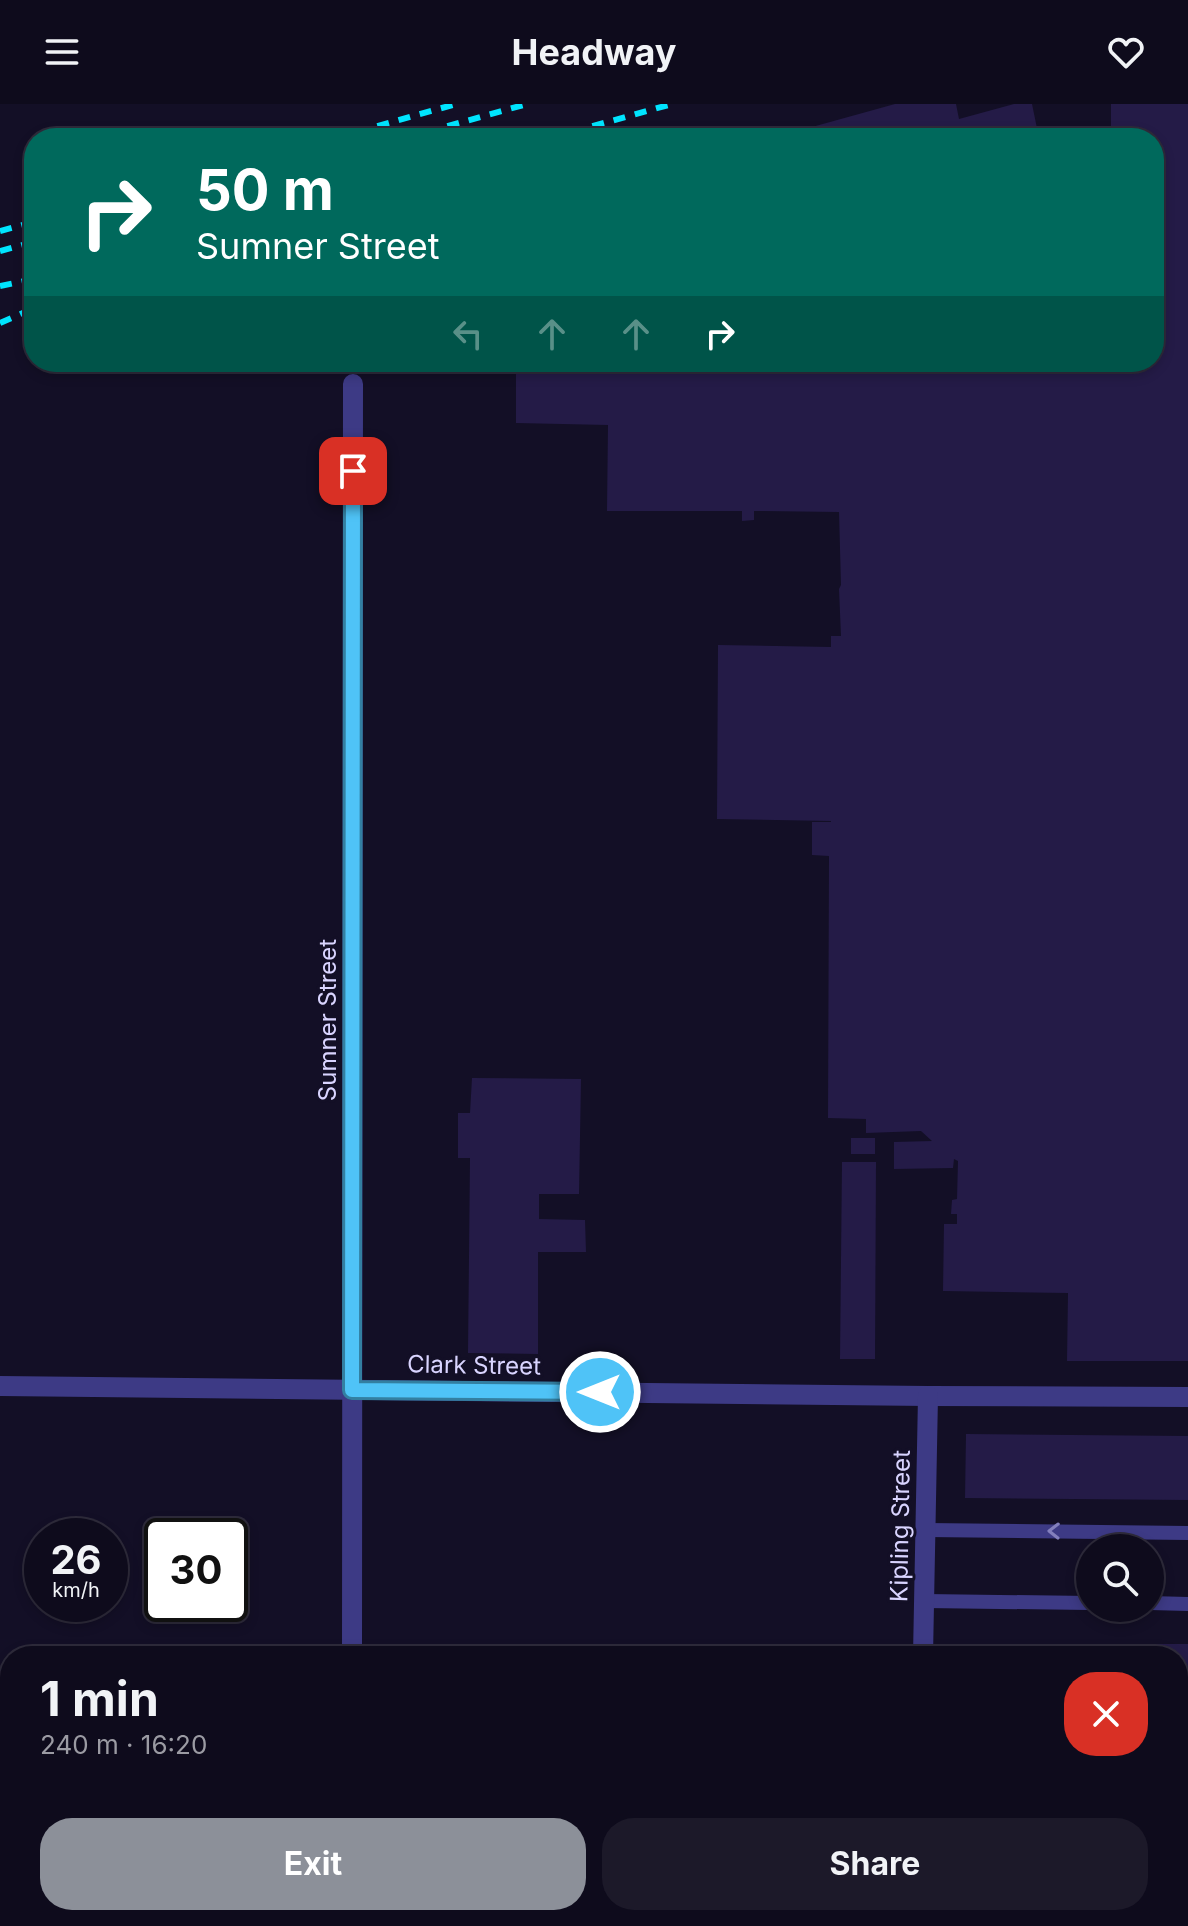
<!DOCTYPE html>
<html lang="en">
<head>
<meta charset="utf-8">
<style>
	body { margin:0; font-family:Inter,sans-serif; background:#1c1929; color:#f1f3f6; height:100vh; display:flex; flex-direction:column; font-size:30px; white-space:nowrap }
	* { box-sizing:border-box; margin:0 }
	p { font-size:26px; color:#9b9ba3 }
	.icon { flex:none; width:44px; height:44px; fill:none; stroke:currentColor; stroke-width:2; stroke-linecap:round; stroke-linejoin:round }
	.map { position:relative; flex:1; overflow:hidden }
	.drawer { position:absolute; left:0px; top:1542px; width:1188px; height:280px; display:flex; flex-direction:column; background:#0e0b1c; border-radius:32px 32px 0 0; box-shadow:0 4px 12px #0003,0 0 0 2px #2e2b3b }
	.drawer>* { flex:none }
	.banner { position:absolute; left:24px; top:24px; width:1140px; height:244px; border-radius:32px; box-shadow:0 4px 12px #0003,0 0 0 2px #2e2b3b; background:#00695c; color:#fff; overflow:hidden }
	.fabs { position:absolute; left:1076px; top:1430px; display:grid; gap:16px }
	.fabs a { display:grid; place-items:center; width:88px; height:88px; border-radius:50%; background:#0e0b1c; box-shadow:0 4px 12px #0003,0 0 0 2px #2e2b3b; font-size:40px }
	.speed { position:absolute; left:24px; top:1414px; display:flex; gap:16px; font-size:40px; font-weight:700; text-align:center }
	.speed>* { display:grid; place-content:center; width:104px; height:104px; border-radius:50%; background:#0e0b1c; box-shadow:0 4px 12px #0003,0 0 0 2px #2e2b3b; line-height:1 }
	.speed small { font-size:20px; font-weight:400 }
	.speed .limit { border:4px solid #111; border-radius:12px; background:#fff; color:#111 }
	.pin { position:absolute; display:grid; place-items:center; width:68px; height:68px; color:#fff; margin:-34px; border-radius:16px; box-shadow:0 4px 12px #0006 }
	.me { position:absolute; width:88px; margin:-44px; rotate:270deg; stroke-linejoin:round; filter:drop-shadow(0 0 6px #0008) }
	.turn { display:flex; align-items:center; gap:28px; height:168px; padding:0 40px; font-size:36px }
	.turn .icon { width:104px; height:104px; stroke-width:2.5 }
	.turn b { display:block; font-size:56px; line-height:68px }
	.lanes { display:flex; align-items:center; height:76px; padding:0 40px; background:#0003; justify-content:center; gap:40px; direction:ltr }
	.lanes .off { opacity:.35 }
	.round { display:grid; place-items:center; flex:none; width:84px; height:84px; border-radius:32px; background:#1c1929 }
	.headline { display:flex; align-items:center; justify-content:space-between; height:136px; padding:0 40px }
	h1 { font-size:48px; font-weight:700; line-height:60px }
	.button { display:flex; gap:16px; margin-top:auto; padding:16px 40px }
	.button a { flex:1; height:92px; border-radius:32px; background:#8c9099; color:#fff; font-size:32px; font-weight:700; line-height:92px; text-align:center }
	.button a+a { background:#1c1929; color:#f1f3f6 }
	header { display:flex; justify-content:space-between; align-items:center; height:104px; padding:0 40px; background:#0e0b1c; font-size:36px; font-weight:700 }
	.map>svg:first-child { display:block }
</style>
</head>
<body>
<header><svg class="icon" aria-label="menu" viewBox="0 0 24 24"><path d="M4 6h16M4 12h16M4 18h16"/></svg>Headway<svg class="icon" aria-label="heart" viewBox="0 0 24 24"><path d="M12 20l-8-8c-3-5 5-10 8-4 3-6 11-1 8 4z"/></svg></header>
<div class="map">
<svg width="1188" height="1822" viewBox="0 0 1188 1822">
	<rect width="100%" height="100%" fill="#130f26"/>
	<g fill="#241b47">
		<polygon points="895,0 956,0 959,15 1014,0 1032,0 1039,34 815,34 812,23"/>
		<polygon points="1111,0 1188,0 1188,1257 1067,1257 1068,1189 943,1187 944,1120 957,1120 957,1110 951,1110 952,1096 957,1095 958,1057 954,1055 953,1064 894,1065 894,1038 932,1037 921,1027 866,1029 866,1015 828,1014 829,752 812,751 812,718 831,718 831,717 717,715 718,541 831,543 831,532 841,532 839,485 841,481 839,408 754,407 754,416 742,417 742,407 607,407 608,321 516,319 516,262 521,262 521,258 706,258 706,261 791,262 791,258 1154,258 1154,34 1111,34"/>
		<polygon points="472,974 581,975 579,1090 539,1090 539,1115 585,1116 586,1148 538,1148 538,1250 468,1249 470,1054 458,1054 458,1009 470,1009"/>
		<rect x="851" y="1034" width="24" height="16"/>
		<polygon points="842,1058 876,1058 875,1255 840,1255"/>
		<polygon points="966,1330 1188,1332 1188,1396 965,1394"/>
		<polygon points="1108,1540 1188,1540 1188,1624 1178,1624 1178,1552 1108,1552"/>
		<polygon points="1178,1680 1188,1681 1188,1749 1178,1749"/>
		<rect x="61" y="1812" width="61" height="10"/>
		<rect x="259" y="1812" width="38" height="10"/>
		<rect x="400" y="1812" width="36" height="10"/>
		<polygon points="441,1812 519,1812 518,1822 440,1818"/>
		<rect x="624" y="1812" width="224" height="10"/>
		<polygon points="965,1812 1022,1812 1021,1822 965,1822"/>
	</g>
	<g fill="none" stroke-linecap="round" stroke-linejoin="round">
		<g stroke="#3d3a85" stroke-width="14">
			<polyline points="926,1426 1188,1429"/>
			<polyline points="925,1497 1090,1499"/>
			<polyline points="1150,1499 1188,1500"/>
			<polyline points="1178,1651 1188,1651"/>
		</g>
		<g stroke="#3d3a85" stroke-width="20">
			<polyline points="0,1282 928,1292 1188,1293"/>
			<polyline points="352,1552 353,280"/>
			<polyline points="923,1552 928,1292"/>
			<polyline points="352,1822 352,1812"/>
			<polyline points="919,1822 920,1812"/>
		</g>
		<g stroke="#00e5ff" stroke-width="6" stroke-dasharray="12 10" stroke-linecap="butt">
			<polyline points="335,34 456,0"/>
			<polyline points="405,34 527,0"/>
			<polyline points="550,34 672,0"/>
			<polyline points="0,127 34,118"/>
			<polyline points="0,147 34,138"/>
			<polyline points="0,182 34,175"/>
			<polyline points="0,219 34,204"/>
		</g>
	</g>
	<defs><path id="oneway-chevron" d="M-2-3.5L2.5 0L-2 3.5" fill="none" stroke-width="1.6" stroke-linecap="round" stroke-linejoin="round" transform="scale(2)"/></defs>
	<use stroke="#837fbc" href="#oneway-chevron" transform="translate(1054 1427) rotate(-179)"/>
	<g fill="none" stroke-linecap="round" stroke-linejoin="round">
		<g stroke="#337fa1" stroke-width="20">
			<polyline id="route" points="353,367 352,1286 600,1288"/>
		</g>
		<use href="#route" stroke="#4fc3f7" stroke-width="14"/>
	</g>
	<g text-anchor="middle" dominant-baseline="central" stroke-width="6" stroke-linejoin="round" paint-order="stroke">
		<g font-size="24" fill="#d9d4ff" stroke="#130f26">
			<text transform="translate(327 916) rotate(-90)">Sumner Street</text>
			<text transform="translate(474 1261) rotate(1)">Clark Street</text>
			<text transform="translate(900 1422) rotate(-89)">Kipling Street</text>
		</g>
	</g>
</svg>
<div class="fabs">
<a><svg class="icon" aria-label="search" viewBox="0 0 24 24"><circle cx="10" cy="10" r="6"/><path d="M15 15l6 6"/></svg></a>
</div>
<div class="speed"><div>26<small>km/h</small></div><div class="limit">30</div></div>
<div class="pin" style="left:353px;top:367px;background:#d93025"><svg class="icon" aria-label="arrive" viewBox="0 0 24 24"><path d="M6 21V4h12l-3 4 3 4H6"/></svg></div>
<svg class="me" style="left:600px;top:1288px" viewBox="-20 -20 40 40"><circle r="17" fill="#4fc3f7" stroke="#fff" stroke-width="3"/><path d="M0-11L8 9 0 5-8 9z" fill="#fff"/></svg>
<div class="banner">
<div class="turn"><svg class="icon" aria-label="right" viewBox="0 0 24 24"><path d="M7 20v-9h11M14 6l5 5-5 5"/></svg><div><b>50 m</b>Sumner Street</div></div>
<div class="lanes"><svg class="icon off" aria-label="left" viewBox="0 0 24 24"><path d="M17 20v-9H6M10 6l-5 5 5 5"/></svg><svg class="icon off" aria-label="ahead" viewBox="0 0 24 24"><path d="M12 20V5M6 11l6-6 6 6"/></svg><svg class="icon off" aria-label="ahead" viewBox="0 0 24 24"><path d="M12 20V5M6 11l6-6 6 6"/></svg><svg class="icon" aria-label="right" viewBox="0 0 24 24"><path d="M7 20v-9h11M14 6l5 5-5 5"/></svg></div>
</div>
<section class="drawer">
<div class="headline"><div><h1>1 min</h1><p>240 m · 16:20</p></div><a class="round" style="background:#d93025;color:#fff"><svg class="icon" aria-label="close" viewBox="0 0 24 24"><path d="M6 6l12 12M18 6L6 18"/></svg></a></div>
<div class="button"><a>Exit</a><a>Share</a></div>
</section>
</div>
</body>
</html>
